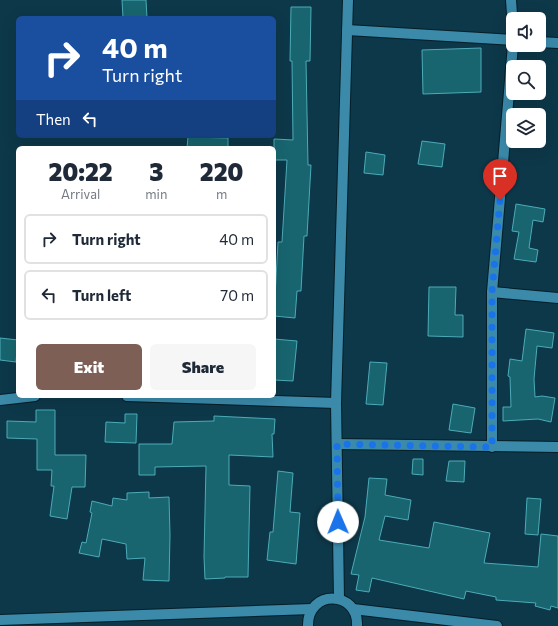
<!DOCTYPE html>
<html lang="en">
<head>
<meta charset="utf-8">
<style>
	body { margin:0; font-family:Commissioner,sans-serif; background:#f6f6f7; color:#1f2937; height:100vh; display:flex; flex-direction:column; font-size:15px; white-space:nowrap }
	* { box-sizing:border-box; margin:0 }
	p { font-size:13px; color:#747a83 }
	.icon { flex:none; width:22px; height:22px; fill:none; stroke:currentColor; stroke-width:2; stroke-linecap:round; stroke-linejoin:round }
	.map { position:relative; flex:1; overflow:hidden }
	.side { position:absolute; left:16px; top:146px; width:260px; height:252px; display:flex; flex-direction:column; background:#fff; border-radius:6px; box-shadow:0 4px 16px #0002 }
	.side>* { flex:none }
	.hud { position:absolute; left:16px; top:16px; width:260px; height:122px; border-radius:6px; box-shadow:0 4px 16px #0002; background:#1a4fa0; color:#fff; overflow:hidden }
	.controls { position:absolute; left:506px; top:12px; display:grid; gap:8px }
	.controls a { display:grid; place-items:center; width:40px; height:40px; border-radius:6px; background:#fff; box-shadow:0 4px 16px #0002; font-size:20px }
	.pin { position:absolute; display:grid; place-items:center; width:34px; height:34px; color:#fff; margin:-41px -17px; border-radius:50% 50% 50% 0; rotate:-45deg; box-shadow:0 0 4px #0007 }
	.pin .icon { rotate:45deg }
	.me { position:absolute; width:44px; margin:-22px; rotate:359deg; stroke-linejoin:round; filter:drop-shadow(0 0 3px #0008) }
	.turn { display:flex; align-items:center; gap:14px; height:84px; padding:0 20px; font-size:18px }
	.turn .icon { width:52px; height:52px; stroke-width:2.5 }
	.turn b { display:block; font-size:28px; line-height:34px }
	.then { display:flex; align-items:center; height:38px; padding:0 20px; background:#0003; gap:8px; font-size:15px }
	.eta { display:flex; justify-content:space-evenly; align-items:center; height:68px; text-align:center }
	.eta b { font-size:24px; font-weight:800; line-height:28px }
	.button { display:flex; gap:8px; margin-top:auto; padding:8px 20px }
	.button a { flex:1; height:46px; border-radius:6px; background:#7d5f55; color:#fff; font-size:16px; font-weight:800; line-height:46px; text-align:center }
	.button a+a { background:#f6f6f7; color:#1f2937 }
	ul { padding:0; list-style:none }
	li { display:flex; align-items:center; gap:12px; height:50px; margin:0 8px 6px; padding:0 12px; border:2px solid #e0e1e3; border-radius:6px }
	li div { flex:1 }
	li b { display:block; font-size:15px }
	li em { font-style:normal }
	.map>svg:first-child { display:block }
</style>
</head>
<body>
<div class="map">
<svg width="558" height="626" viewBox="0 0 558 626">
	<rect width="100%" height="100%" fill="#0d3849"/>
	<g fill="#18656f" stroke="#4cabb8">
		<polygon points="122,0 146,0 147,18 123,18"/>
		<polygon points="291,7 311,7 310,61 306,61 308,165 311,165 307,236 304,236 301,291 297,291 295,318 274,316 278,242 282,242 287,160 274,160 274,139 293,140 292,61 290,61"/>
		<polygon points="481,48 481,92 423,94 422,50"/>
		<polygon points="188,137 228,138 228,148 187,148"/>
		<polygon points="422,141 445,144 442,167 418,164"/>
		<polygon points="366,152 385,155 383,175 364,173"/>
		<polygon points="516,204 545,209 543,222 533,220 529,248 538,250 536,262 514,259 519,232 512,231"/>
		<polygon points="429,287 456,287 455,315 463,315 463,337 428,336"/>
		<polygon points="526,329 554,333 552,348 537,346 534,379 535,397 542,396 555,398 551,422 538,419 503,421 503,407 511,407 510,377 508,376 510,359 522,361"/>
		<polygon points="0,338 18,340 16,362 0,360"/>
		<polygon points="274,339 297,341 293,381 274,380"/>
		<polygon points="370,362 387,363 383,405 366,404"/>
		<polygon points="453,404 475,408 471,433 449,430"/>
		<polygon points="36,410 55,410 55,455 86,455 85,487 72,487 67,519 50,516 54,486 51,486 52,470 37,470 37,439 7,438 7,421 36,422"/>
		<polygon points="125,414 137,414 136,443 105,442 106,422 125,423"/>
		<polygon points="214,416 275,419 274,434 272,434 273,457 229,455 229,485 250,486 248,577 225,577 225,578 205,579 204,557 206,466 155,467 155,475 139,475 139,444 172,444 174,422 214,421"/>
		<polygon points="413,459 423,459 423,475 412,474"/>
		<polygon points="449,461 465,461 464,482 446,481"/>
		<polygon points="278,471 293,473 290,512 300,513 296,564 267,560 270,532 273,532"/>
		<polygon points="369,478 387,479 385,495 411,500 408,520 385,516 379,540 429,548 434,522 490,533 484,563 538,567 541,534 558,536 558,608 551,606 550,610 535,606 536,603 496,600 496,597 466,591 464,599 372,578 369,592 356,590 359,575 351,574 365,517"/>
		<polygon points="149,492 149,498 169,497 170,535 169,581 143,580 145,558 127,559 126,544 102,539 99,557 79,553 82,542 86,543 92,513 90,512 92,501 112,506 113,498 127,500 127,493"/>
		<polygon points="527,498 541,499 538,535 525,534"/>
	</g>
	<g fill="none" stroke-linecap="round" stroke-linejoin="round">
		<g stroke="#051e28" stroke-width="12">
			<g id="street">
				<polyline points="511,0 513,29"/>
				<polyline points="347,30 513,40"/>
				<polyline points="539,42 558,43"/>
				<polyline points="492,292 558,298"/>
				<polyline points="127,396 336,403"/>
				<polyline points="0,400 35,396"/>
				<polyline points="337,444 558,447"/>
				<polyline points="492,447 492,292 513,45"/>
				<polyline points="339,599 336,403 348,0"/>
			</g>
		</g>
		<g stroke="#051e28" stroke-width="12">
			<g id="secondary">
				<polyline points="353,609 497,626"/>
				<polyline points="0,620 312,609"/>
				<path d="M308,626C307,589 359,590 357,626"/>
			</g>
		</g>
		<use href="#street" stroke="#3b8aaa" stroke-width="10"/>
		<use href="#secondary" stroke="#3b8aaa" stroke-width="10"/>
	</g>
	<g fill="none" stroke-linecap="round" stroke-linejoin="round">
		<polyline stroke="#1a73e8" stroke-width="7" stroke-dasharray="0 12.6" points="338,522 337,444 492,447 492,292 500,200"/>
	</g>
</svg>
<div class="controls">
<a><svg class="icon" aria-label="sound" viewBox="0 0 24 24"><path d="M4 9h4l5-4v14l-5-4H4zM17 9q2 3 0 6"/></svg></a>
<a><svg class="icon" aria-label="search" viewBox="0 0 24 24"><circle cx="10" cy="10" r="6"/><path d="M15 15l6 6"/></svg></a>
<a><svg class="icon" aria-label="layers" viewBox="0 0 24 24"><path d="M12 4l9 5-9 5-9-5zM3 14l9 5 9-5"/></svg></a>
</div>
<div class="pin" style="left:500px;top:200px;background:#d93025"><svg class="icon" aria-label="arrive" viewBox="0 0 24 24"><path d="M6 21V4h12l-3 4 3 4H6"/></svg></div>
<svg class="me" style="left:338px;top:522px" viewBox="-20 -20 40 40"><circle r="19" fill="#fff"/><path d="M0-13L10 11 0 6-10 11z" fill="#1a73e8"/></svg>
<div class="hud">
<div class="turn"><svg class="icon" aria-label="right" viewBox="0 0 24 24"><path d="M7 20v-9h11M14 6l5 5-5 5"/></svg><div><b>40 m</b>Turn right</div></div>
<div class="then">Then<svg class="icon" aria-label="left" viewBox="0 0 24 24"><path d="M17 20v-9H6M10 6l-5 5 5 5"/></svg></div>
</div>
<section class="side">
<div class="eta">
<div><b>20:22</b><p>Arrival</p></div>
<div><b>3</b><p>min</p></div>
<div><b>220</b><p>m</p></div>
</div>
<ul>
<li><svg class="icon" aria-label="right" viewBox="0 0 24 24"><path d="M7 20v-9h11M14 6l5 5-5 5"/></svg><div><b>Turn right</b></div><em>40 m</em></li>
<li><svg class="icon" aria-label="left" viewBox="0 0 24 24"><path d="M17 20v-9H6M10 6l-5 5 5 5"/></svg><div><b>Turn left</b></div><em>70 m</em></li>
</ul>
<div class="button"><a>Exit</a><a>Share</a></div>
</section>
</div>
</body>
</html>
